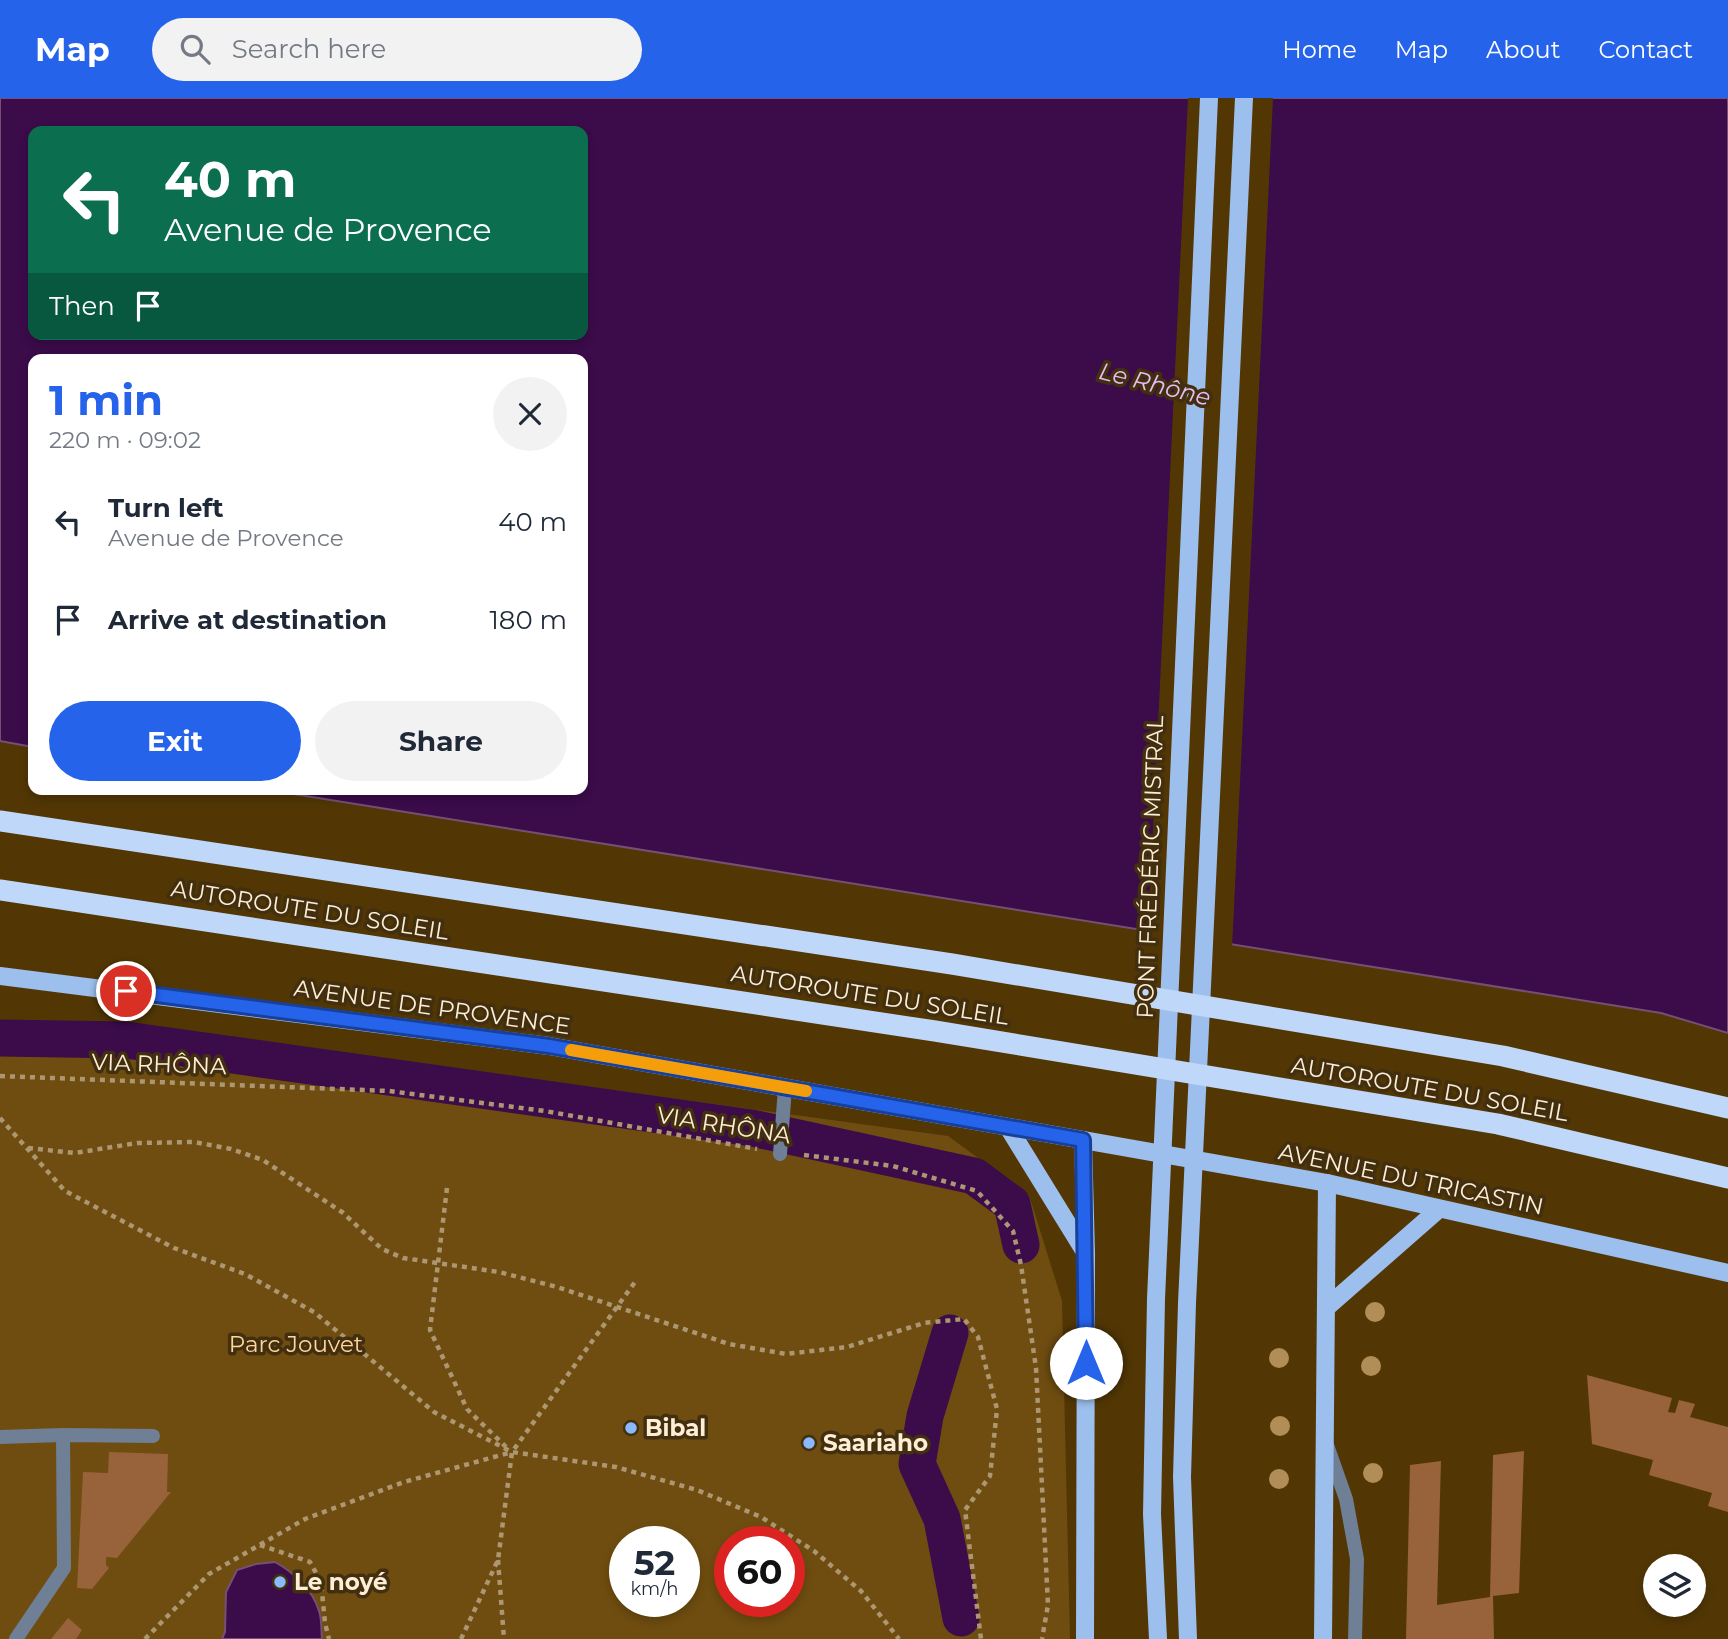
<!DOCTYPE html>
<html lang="en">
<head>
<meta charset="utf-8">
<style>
	body { margin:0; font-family:Montserrat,sans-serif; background:#f2f2f3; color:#1f2937; height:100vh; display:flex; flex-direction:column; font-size:26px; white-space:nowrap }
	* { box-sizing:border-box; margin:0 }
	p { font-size:23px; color:#747a83 }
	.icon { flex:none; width:38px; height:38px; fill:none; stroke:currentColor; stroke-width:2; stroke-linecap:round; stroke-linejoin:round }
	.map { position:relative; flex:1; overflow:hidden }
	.side { position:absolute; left:28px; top:256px; width:560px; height:441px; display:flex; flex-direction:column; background:#fff; border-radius:14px; box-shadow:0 4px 10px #0003 }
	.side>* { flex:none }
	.guide { position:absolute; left:28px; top:28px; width:560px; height:214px; border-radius:14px; box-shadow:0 4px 10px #0003; background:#0b6e4f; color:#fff; overflow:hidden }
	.buttons { position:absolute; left:1643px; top:1456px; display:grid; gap:14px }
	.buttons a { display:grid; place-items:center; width:63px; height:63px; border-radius:50%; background:#fff; box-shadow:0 4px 10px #0003; font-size:35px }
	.speed { position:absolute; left:609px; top:1428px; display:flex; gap:14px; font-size:35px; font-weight:700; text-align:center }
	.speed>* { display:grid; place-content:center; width:91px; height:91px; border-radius:50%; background:#fff; box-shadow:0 4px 10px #0003; line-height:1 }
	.speed small { font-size:18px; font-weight:400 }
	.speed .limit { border:10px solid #d22; background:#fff; color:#111 }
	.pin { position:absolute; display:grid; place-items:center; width:60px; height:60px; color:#fff; margin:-30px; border:4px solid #fff; border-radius:50%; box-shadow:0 2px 7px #0007 }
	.me { position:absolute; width:77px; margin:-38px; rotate:0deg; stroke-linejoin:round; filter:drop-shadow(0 0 5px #0008) }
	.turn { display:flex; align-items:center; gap:24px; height:147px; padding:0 21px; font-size:32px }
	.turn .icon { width:91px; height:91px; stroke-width:2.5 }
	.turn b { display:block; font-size:49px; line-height:60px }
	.then { display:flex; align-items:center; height:66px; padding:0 21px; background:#0003; gap:14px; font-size:26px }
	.round { display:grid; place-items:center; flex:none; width:74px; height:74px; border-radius:37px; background:#f2f2f3 }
	.summary { display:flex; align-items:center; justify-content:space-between; height:119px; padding:0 21px }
	h1 { font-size:42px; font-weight:700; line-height:52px; color:#2563eb }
	.primary-button { display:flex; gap:14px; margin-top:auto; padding:14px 21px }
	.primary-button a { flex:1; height:80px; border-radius:42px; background:#2563eb; color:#fff; font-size:28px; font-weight:700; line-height:80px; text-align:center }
	.primary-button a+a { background:#f2f2f3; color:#1f2937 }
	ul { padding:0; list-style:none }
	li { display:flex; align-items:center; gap:21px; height:98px; padding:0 21px }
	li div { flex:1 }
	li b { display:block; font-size:26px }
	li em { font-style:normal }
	header { display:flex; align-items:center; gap:42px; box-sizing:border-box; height:98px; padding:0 35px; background:#2563eb; color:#fff }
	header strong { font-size:33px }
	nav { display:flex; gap:38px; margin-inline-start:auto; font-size:24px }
	.search { width:490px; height:63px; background:#f2f2f3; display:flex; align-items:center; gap:18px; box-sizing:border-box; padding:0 24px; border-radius:38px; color:#747a83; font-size:26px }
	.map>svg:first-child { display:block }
</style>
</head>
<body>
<header>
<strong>Map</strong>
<div class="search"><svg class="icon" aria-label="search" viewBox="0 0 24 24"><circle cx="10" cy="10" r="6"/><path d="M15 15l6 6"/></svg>Search here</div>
<nav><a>Home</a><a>Map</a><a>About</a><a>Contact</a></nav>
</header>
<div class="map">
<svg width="1728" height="1541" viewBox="0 0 1728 1541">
	<rect width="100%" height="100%" fill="#523705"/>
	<path fill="#6f4d10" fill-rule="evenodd" d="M0,933L240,941L948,1038L1029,1097L1062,1203L1070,1541H0ZM625,1444H684V1503H625ZM730,1444H789V1503H730Z"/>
	<g fill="#3b0b4a" stroke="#764f74" stroke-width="2" fill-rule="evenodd">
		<path d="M0,0H1728V935L1661,915L262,691H583V261H33V649L0,643ZM33,33H583V236H33Z"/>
		<path d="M275,1464C293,1474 313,1492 319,1513C322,1521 321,1532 322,1541H222L225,1534L226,1494L237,1472L256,1466Z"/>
	</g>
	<polygon fill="#523705" points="1188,0 1273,0 1232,850 1148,837"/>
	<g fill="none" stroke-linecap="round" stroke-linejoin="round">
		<g stroke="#3b0b4a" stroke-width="37">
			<polyline points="0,940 126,942 752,1030 974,1078 1012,1106 1021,1147"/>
			<polyline points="950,1235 925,1318 917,1366 942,1421 961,1520"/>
		</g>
	</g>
	<g fill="#98623a">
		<polygon points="1587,1277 1672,1300 1668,1314 1675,1315 1679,1302 1695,1306 1690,1319 1728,1329 1728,1414 1708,1408 1712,1395 1649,1377 1653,1362 1592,1346"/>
		<polygon points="1524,1353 1519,1495 1493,1498 1494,1541 1406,1541 1410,1367 1441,1363 1437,1507 1490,1499 1493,1357"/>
		<polygon points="109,1354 168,1356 167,1394 171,1394 117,1460 106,1459 106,1467 109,1470 92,1491 77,1490 83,1374 108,1375"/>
		<polygon points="68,1520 82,1532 76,1541 51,1541"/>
	</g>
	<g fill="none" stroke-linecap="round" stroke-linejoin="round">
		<g stroke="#ac9772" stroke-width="4.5" stroke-dasharray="5 5" stroke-linecap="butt">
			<polyline points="0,978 389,993 545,1013 757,1051"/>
			<polyline points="0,1020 65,1093 174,1150 245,1176 314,1214 434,1314 512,1354 616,1369 697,1392 761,1419 814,1453 861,1493 899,1541"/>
			<polyline points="28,1050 75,1055 137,1045 194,1044 231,1051 263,1062 342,1114 382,1151 403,1160 499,1174 557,1189 729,1246 786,1256 847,1249 924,1225 964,1221 978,1239 997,1311 990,1378 965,1412 981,1541"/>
			<polyline points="804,1057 893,1068 977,1093 1013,1133 1021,1167 1036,1270 1048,1507 1042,1541"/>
			<polyline points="447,1090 430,1232 467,1311 506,1349"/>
			<polyline points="260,1447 310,1464 321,1484 325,1525 329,1541"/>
			<polyline points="498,1462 504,1541"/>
			<polyline points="145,1541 209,1476 305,1421 404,1384 512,1354"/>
			<polyline points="461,1541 498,1462 512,1354 635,1184"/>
		</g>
		<g stroke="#6e7f96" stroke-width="14">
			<polyline points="780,1056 785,990"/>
			<polyline points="0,1339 63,1337"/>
			<polyline points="1327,1347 1346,1401 1357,1461 1355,1541"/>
			<polyline points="16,1541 64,1470 63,1337 153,1338"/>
		</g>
		<g stroke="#9dbfee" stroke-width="18">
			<polyline points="0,878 549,948 1327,1085 1728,1175"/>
			<polyline points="1008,1029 1085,1154"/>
			<polyline points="1083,1042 1086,1156 1085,1541"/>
			<polyline points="1326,1210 1439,1111"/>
			<polyline points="1158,1541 1152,1416 1156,1201 1209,0"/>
			<polyline points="1188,1541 1182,1379 1187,1205 1244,0"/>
			<polyline points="1323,1541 1327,1085"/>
		</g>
		<g stroke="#bfd8fa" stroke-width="21">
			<polyline points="0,723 952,866 1503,958 1728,1010"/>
			<polyline points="0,792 935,933 1498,1026 1728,1080"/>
		</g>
	</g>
	<g fill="#b18e58">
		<circle cx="1375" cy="1214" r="10"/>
		<circle cx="1279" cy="1260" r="10"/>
		<circle cx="1371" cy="1268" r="10"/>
		<circle cx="1280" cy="1328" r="10"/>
		<circle cx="1373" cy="1375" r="10"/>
		<circle cx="1279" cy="1381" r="10"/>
	</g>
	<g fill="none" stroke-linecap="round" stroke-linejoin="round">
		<g stroke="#184099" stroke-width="18">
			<polyline id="route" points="126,893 549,948 1083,1042 1086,1265"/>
		</g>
		<use href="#route" stroke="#2563eb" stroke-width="12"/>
		<polyline stroke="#f59e0b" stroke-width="12" points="571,952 806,993"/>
	</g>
	<g fill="#8abafc" stroke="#422f0f" stroke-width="2.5">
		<circle cx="631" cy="1330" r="7"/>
		<circle cx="809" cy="1345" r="7"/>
		<circle cx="280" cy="1484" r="7"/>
	</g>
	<g text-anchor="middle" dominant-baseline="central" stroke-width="7" stroke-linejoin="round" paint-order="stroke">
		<g font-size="23" fill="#ffeed6" stroke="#422f0f">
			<text transform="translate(1150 769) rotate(-88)">PONT FRÉDÉRIC MISTRAL</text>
			<text transform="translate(310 812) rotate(9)">AUTOROUTE DU SOLEIL</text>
			<text transform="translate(870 897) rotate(9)">AUTOROUTE DU SOLEIL</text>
			<text transform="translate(432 909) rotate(8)">AVENUE DE PROVENCE</text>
			<text transform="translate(159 966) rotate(2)">VIA RHÔNA</text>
			<text transform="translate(1430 991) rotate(10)">AUTOROUTE DU SOLEIL</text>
			<text transform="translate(724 1027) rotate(9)">VIA RHÔNA</text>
			<text transform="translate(1411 1081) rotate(12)">AVENUE DU TRICASTIN</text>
		</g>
		<g font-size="23" fill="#fed69c" stroke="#422f0f">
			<text x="296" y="1246">Parc Jouvet</text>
		</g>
		<g font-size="23" font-weight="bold" fill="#ffeed6" stroke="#422f0f" text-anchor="start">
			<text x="645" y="1330">Bibal</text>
			<text x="823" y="1345">Saariaho</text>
			<text x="294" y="1484">Le noyé</text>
		</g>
		<g font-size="24" font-style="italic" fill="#e4bdf4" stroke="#422f0f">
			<text transform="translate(1155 286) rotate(14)">Le Rhône</text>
		</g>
	</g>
</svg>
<div class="buttons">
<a><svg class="icon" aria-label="layers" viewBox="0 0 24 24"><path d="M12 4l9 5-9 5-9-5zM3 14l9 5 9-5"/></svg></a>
</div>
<div class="speed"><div>52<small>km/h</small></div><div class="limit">60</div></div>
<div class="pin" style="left:126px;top:893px;background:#d93025"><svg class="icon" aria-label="arrive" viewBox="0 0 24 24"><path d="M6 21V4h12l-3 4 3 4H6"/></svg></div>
<svg class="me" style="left:1086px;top:1265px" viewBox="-20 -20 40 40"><circle r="19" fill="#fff"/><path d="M0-13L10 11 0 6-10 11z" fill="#2563eb"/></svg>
<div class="guide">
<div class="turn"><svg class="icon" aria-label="left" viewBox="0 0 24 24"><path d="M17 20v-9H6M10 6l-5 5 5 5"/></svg><div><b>40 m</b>Avenue de Provence</div></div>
<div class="then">Then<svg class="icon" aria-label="arrive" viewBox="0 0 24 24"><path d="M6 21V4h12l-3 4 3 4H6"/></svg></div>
</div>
<section class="side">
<div class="summary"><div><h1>1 min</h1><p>220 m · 09:02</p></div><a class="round"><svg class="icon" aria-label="close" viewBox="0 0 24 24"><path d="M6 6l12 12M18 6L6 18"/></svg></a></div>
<ul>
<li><svg class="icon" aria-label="left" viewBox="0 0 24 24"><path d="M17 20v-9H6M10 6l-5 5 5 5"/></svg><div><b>Turn left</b><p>Avenue de Provence</p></div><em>40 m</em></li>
<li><svg class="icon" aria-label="arrive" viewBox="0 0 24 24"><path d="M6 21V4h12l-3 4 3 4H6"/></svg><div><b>Arrive at destination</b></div><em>180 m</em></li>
</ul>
<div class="primary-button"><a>Exit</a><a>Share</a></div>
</section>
</div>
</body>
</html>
